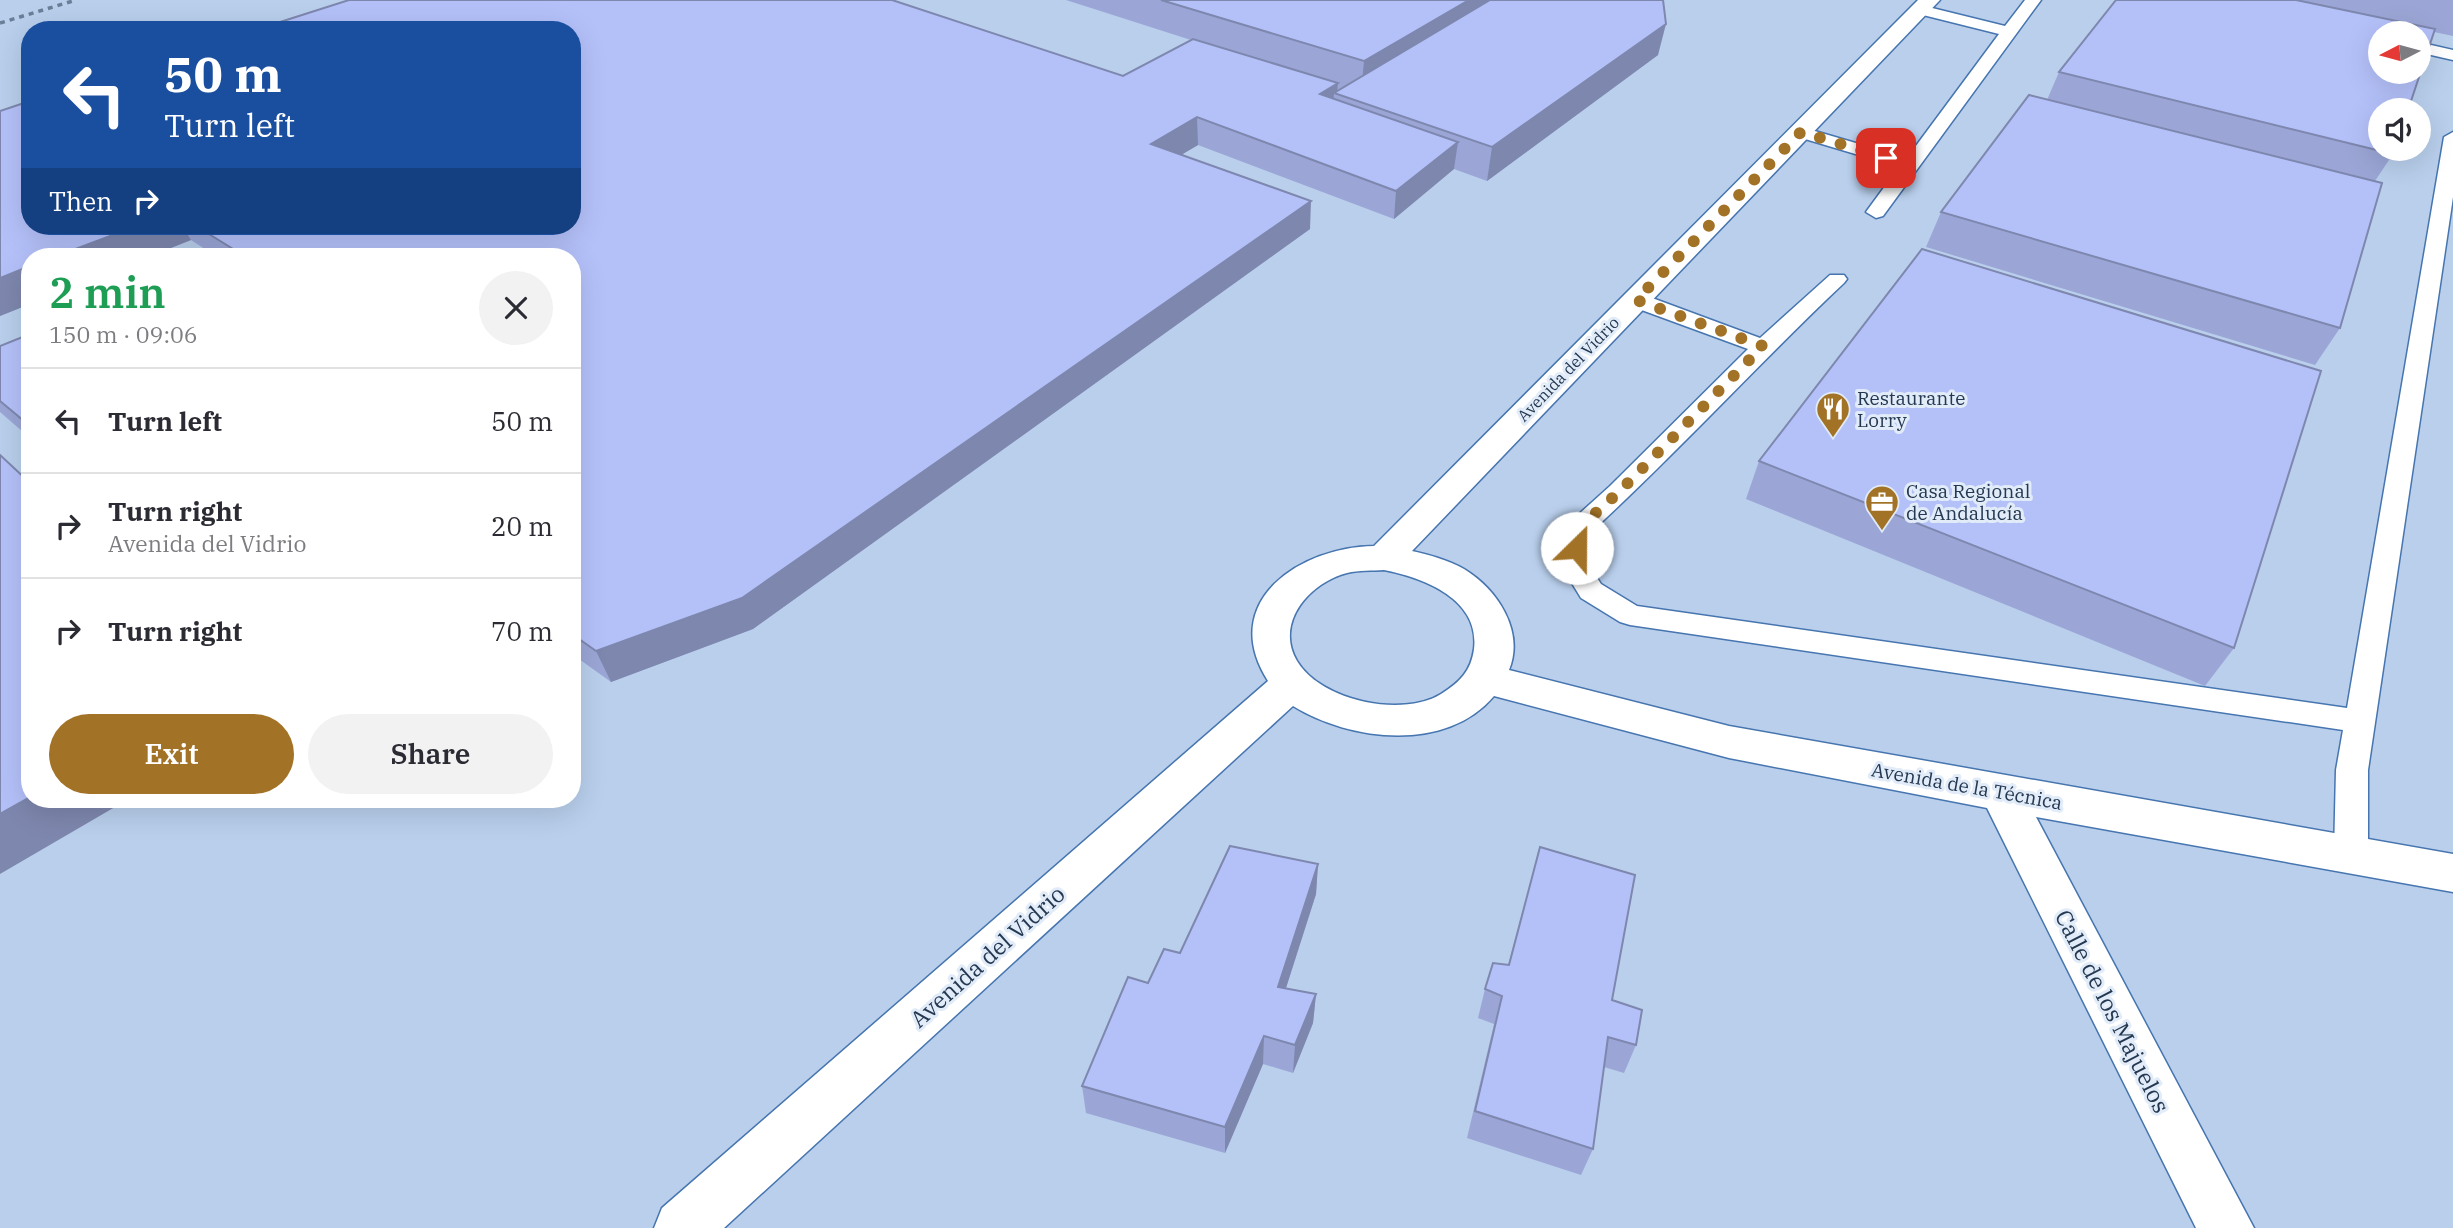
<!DOCTYPE html>
<html lang="en">
<head>
<meta charset="utf-8">
<style>
	body { margin:0; font-family:"IBM Plex Serif",serif; background:#f2f2f3; color:#2b2b33; height:100vh; display:flex; flex-direction:column; font-size:26px; white-space:nowrap }
	* { box-sizing:border-box; margin:0 }
	p { font-size:23px; color:#7c7c81 }
	.icon { flex:none; width:38px; height:38px; fill:none; stroke:currentColor; stroke-width:2; stroke-linecap:round; stroke-linejoin:round }
	.map { position:relative; flex:1; overflow:hidden }
	.drawer { position:absolute; left:21px; top:248px; width:560px; height:560px; display:flex; flex-direction:column; background:#fff; border-radius:28px; box-shadow:0 7px 28px #0002 }
	.drawer>* { flex:none }
	.top-card { position:absolute; left:21px; top:21px; width:560px; height:214px; border-radius:28px; box-shadow:0 7px 28px #0002; background:#1a4fa0; color:#fff; overflow:hidden }
	.needle { width:46px; rotate:264deg }
	.tools { position:absolute; left:2368px; top:21px; display:grid; gap:14px }
	.tools a { display:grid; place-items:center; width:63px; height:63px; border-radius:50%; background:#fff; box-shadow:0 7px 28px #0002; font-size:35px }
	.pin { position:absolute; display:grid; place-items:center; width:60px; height:60px; color:#fff; margin:-30px; border-radius:14px; box-shadow:0 4px 10px #0006 }
	.me { position:absolute; width:77px; margin:-38px; rotate:23deg; stroke-linejoin:round; filter:drop-shadow(0 0 5px #0008) }
	.turn { display:flex; align-items:center; gap:24px; height:147px; padding:0 28px; font-size:32px }
	.turn .icon { width:91px; height:91px; stroke-width:2.5 }
	.turn b { display:block; font-size:49px; line-height:60px }
	.then { display:flex; align-items:center; height:66px; padding:0 28px; background:#0003; gap:14px; font-size:26px }
	.round { display:grid; place-items:center; flex:none; width:74px; height:74px; border-radius:37px; background:#f2f2f3 }
	.summary { display:flex; align-items:center; justify-content:space-between; height:119px; padding:0 28px }
	h1 { font-size:42px; font-weight:600; line-height:52px; color:#1e9e55 }
	.cta { display:flex; gap:14px; margin-top:auto; padding:14px 28px }
	.cta a { flex:1; height:80px; border-radius:42px; background:#a27327; color:#fff; font-size:28px; font-weight:600; line-height:80px; text-align:center }
	.cta a+a { background:#f2f2f3; color:#2b2b33 }
	ul { padding:0; list-style:none }
	li { display:flex; align-items:center; gap:21px; height:105px; padding:0 28px; border-top:2px solid #e1e1e2 }
	li div { flex:1 }
	li b { display:block; font-size:26px }
	li em { font-style:normal }
	.map>svg:first-child { display:block }
</style>
</head>
<body>
<div class="map">
<svg width="2453" height="1228" viewBox="0 0 2453 1228">
	<rect width="100%" height="100%" fill="#cce0fa"/>
	<path fill="#b9cfec" fill-rule="evenodd" d="M0,0H2453V1228H0ZM30,30H572V226H30ZM2380,33H2418V72H2380ZM2380,110H2418V149H2380ZM30,257H572V800H30Z"/>
	<g fill="none" stroke-linecap="round" stroke-linejoin="round">
		<g stroke="#4675af" stroke-width="3">
			<g id="service">
				<polygon points="2025,0 2041,0 1883,216 1876,218 1866,212 1899,167 1795,136 1792,132 1801,127 1907,158 1999,34 1915,13 1912,10 1915,7 1920,5 2005,26"/>
				<polygon points="2418,42 2453,50 2453,60 2418,52"/>
				<path d="M2453,132V197L2368,770V854L2363,864L2351,868L2339,864L2334,854L2336,770L2343,730L1630,625L1620,622L1581,598L1562,567L1565,529L1569,523L1610,486L1748,349L1628,305L1625,300L1628,295H1644L1760,338L1830,275H1844L1847,279L1844,283C1758,364 1678,452 1591,532L1590,567L1601,584L1637,606L2347,708L2444,137Z"/>
			</g>
		</g>
		<g stroke="#4675af" stroke-width="3">
			<path id="minor" d="M1918,0H1940L1412,551C1430,555 1448,560 1464,569C1497,589 1525,631 1509,670L1729,726L2453,854V892L2036,817L2254,1228H2196L1987,808L1729,758L1494,696C1446,753 1350,741 1293,706L724,1228H654L662,1208L1268,681C1217,601 1301,547 1374,546ZM1384,570C1424,578 1480,599 1474,649C1471,671 1460,682 1441,694C1402,718 1321,701 1297,661C1274,622 1311,582 1347,573C1359,570 1372,571 1384,570Z"/>
		</g>
		<use href="#service" fill="#fff" fill-rule="evenodd"/>
		<use href="#minor" fill="#fff" fill-rule="evenodd"/>
		<polyline stroke="#6a7e97" stroke-width="3.5" stroke-dasharray="5 5" stroke-linecap="butt" points="0,23 76,0"/>
	</g>
	<g fill="#9ba6d6">
		<polygon points="1066,0 1663,0 1658,55 1487,181 1454,169 1394,219 1198,145 1181,155 1310,229 753,629 611,682 572,654 572,257 217,257 191,240 148,257 30,257 30,304 0,316 30,226 572,226 1123,76 1191,40"/>
		<polygon points="2116,0 2453,0 2453,36 2434,32 2393,154 2375,181 2340,328 2315,365 1926,247 1941,212 2047,100 2059,72"/>
		<polygon points="30,334 30,438 0,412 0,346"/>
		<polygon points="1759,461 2234,648 2205,686 1746,499"/>
		<polygon points="1540,847 1612,1000 1636,1045 1624,1073 1604,1067 1593,1149 1581,1175 1467,1138 1494,1024 1478,1018 1485,989 1508,965"/>
		<polygon points="1318,864 1316,894 1286,988 1316,994 1313,1023 1293,1073 1263,1064 1225,1153 1086,1113 1082,1086 1148,983 1180,953"/>
	</g>
	<g fill="#7e87ae">
		<polygon points="1469,0 1516,0 1361,93 1364,61"/>
		<polygon points="1666,24 1658,55 1487,181 1492,147"/>
		<polygon points="1338,83 1337,94 1334,93 1333,112 1320,94"/>
		<polygon points="1197,117 1198,145 1152,172 1151,144"/>
		<polygon points="1458,142 1454,169 1394,219 1396,191"/>
		<polygon points="1311,201 1310,229 753,629 611,682 596,651"/>
		<polygon points="137,226 182,226 191,240 148,257 54,257"/>
		<polygon points="30,266 30,304 0,316 0,278"/>
		<polygon points="30,797 30,800 127,800 0,874 0,814"/>
		<polygon points="1318,864 1316,894 1277,1016 1278,987"/>
		<polygon points="1316,994 1313,1023 1293,1073 1295,1045"/>
		<polygon points="1264,1036 1263,1064 1225,1153 1225,1127"/>
	</g>
	<g fill="#b4c1f9" stroke="#7e87ae" stroke-width="2" fill-rule="evenodd">
		<polygon points="349,0 892,0 1123,76 1193,39 1338,83 1320,94 1458,142 1396,191 1197,117 1151,144 1311,201 742,598 596,651 572,634 572,257 227,257 238,252 196,226 572,226 572,30 255,30"/>
		<polygon points="1161,0 1469,0 1364,61"/>
		<polygon points="1490,0 1663,0 1666,24 1492,147 1334,93"/>
		<path d="M2116,0H2296L2435,29L2408,110H2380V149H2395L2393,154L2059,72ZM2380,33H2418V72H2380Z"/>
		<polygon points="2029,95 2382,183 2340,328 1941,212"/>
		<polygon points="30,101 30,226 137,226 54,257 30,257 30,266 0,278 0,111"/>
		<polygon points="1922,249 2321,371 2234,648 1759,461"/>
		<polygon points="30,334 30,426 0,401 0,346"/>
		<polygon points="0,455 30,483 30,797 0,814"/>
		<polygon points="1230,846 1318,864 1278,987 1316,994 1295,1045 1264,1036 1225,1127 1082,1086 1128,977 1148,983 1164,949 1180,953"/>
		<polygon points="1540,847 1635,875 1612,1000 1642,1010 1636,1045 1608,1037 1593,1149 1475,1111 1502,996 1485,989 1493,963 1509,965"/>
	</g>
	<g fill="none" stroke-linecap="round" stroke-linejoin="round">
		<polyline stroke="#a27327" stroke-width="12" stroke-dasharray="0 21.6" points="1577,548 1578,529 1619,492 1763,346 1636,300 1801,132 1886,158"/>
	</g>
	<defs>
		<g id="restaurant-pin" transform="scale(1.75)"><path d="M0 17L-7.5 6A9.5 9.5 0 1 1 7.5 6Z" fill="#a27327" stroke="#e2ecf9"/><path d="M-5-6h1v4h1v-4h1v4h1v-4h1v5L-1.5 .5V6h-2V.5L-5-1ZM5-6V6H3V1.5H1.5Q1.5-4 5-6Z" fill="#fff"/></g>
		<g id="office-pin" transform="scale(1.75)"><path d="M0 17L-7.5 6A9.5 9.5 0 1 1 7.5 6Z" fill="#a27327" stroke="#e2ecf9"/><path d="M-6-3h4V-5.5h4V-3h4V5H-6ZM-1-4.5V-3h2v-1.5ZM-6 0V1H6V0Z" fill="#fff"/></g>
	</defs>
	<g fill-rule="evenodd">
		<use href="#restaurant-pin" x="1833" y="409"/>
		<use href="#office-pin" x="1882" y="502"/>
	</g>
	<g text-anchor="middle" dominant-baseline="central" stroke-width="6" stroke-linejoin="round" paint-order="stroke">
		<g font-size="16" fill="#243851" stroke="#e2ecf9">
			<text transform="translate(1568 369) rotate(-46)">Avenida del Vidrio</text>
		</g>
		<g font-size="19" fill="#243851" stroke="#e2ecf9" text-anchor="start">
			<text x="1857" y="398">Restaurante<tspan x="1857" dy="22">Lorry</tspan></text>
			<text x="1906" y="491">Casa Regional<tspan x="1906" dy="22">de Andalucía</tspan></text>
		</g>
		<g font-size="19" fill="#243851" stroke="#e2ecf9">
			<text transform="translate(1967 786) rotate(10)">Avenida de la Técnica</text>
		</g>
		<g font-size="23" fill="#243851" stroke="#e2ecf9">
			<text transform="translate(987 956) rotate(-42)">Avenida del Vidrio</text>
			<text transform="translate(2113 1011) rotate(63)">Calle de los Majuelos</text>
		</g>
	</g>
</svg>
<div class="tools">
<a><svg class="needle" viewBox="-14 -14 28 28"><path d="M0-13l5 13h-10z" fill="#e53935"/><path d="M0 13l5-13h-10z" fill="#7c7c81"/></svg></a>
<a><svg class="icon" aria-label="sound" viewBox="0 0 24 24"><path d="M4 9h4l5-4v14l-5-4H4zM17 9q2 3 0 6"/></svg></a>
</div>
<div class="pin" style="left:1886px;top:158px;background:#d93025"><svg class="icon" aria-label="arrive" viewBox="0 0 24 24"><path d="M6 21V4h12l-3 4 3 4H6"/></svg></div>
<svg class="me" style="left:1577px;top:548px" viewBox="-20 -20 40 40"><circle r="19" fill="#fff"/><path d="M0-13L10 11 0 6-10 11z" fill="#a27327"/></svg>
<div class="top-card">
<div class="turn"><svg class="icon" aria-label="left" viewBox="0 0 24 24"><path d="M17 20v-9H6M10 6l-5 5 5 5"/></svg><div><b>50 m</b>Turn left</div></div>
<div class="then">Then<svg class="icon" aria-label="right" viewBox="0 0 24 24"><path d="M7 20v-9h11M14 6l5 5-5 5"/></svg></div>
</div>
<section class="drawer">
<div class="summary"><div><h1>2 min</h1><p>150 m · 09:06</p></div><a class="round"><svg class="icon" aria-label="close" viewBox="0 0 24 24"><path d="M6 6l12 12M18 6L6 18"/></svg></a></div>
<ul>
<li><svg class="icon" aria-label="left" viewBox="0 0 24 24"><path d="M17 20v-9H6M10 6l-5 5 5 5"/></svg><div><b>Turn left</b></div><em>50 m</em></li>
<li><svg class="icon" aria-label="right" viewBox="0 0 24 24"><path d="M7 20v-9h11M14 6l5 5-5 5"/></svg><div><b>Turn right</b><p>Avenida del Vidrio</p></div><em>20 m</em></li>
<li><svg class="icon" aria-label="right" viewBox="0 0 24 24"><path d="M7 20v-9h11M14 6l5 5-5 5"/></svg><div><b>Turn right</b></div><em>70 m</em></li>
</ul>
<div class="cta"><a>Exit</a><a>Share</a></div>
</section>
</div>
</body>
</html>
